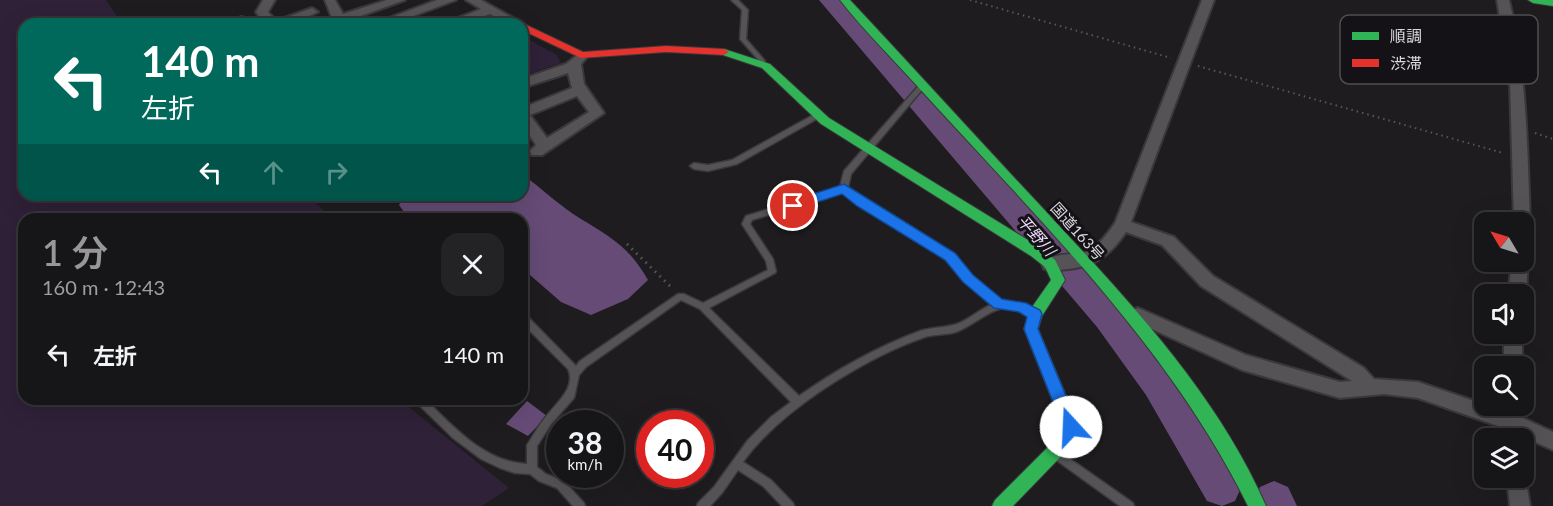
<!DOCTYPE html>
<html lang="ja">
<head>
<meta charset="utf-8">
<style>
	body { margin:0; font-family:Lato,"Noto Sans JP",sans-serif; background:#232224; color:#f1f3f6; height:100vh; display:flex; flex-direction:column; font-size:22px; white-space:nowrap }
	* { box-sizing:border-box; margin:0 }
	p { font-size:20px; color:#9e9fa1 }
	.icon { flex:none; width:33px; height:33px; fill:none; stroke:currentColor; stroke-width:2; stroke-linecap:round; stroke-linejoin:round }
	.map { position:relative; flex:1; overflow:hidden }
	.panel { position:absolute; left:18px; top:213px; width:510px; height:192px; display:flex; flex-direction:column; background:#161517; border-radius:18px; box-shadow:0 6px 24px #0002,0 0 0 2px #353436 }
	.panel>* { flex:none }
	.guide { position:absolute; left:18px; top:18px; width:510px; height:183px; border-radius:18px; box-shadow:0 6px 24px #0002,0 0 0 2px #353436; background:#00695c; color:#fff; overflow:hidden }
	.needle { width:39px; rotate:308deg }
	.fabs { position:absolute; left:1474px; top:212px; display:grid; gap:12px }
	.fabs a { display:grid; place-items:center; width:60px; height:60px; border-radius:12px; background:#161517; box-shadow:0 6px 24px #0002,0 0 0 2px #353436; font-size:30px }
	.speed { position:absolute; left:546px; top:410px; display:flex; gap:12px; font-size:30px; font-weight:700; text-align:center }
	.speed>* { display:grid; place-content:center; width:78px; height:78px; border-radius:50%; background:#161517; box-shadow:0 6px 24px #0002,0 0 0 2px #353436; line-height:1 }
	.speed small { font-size:15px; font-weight:400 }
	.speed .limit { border:9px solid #d22; background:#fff; color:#111 }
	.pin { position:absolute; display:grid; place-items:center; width:51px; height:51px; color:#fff; margin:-26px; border:3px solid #fff; border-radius:50%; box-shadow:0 2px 6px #0007 }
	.me { position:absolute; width:66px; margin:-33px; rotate:340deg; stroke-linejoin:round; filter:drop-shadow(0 0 4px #0008) }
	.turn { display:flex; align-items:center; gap:21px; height:126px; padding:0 24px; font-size:27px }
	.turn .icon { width:78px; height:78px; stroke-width:2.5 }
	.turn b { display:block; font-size:42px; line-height:51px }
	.lanes { display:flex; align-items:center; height:57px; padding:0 24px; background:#0003; justify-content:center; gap:30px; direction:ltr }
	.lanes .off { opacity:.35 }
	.round { display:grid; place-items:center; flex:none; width:63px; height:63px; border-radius:18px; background:#232224 }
	.summary { display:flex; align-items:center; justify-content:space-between; height:102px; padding:0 24px }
	h1 { font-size:36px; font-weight:600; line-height:45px; color:#989699 }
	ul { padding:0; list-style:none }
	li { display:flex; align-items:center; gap:18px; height:78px; padding:0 24px }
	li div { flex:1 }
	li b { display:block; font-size:22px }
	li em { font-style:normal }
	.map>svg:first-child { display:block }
</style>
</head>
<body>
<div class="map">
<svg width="1553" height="506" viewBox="0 0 1553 506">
	<rect width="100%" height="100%" fill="#1e1c1f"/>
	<g fill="#2f2138">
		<polygon points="0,0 106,0 122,24 24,24 24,195 307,195 333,219 24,219 24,399 399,399 509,488 482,506 0,506"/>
		<polygon points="522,36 557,55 561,63 522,76"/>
	</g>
	<g fill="#654b76">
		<path d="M522,174C541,188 560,206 581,219C611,237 630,248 648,280L628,299L591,315L561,302L522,268V219H409L399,205L402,200L416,195H522Z"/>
		<polygon points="527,401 547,416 528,436 506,424"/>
	</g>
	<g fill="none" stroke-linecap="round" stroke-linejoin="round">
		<g fill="#654b76" fill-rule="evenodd">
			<polygon points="819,0 844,0 1121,307 1172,373 1235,475 1241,488 1235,501 1222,506 1207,501 1146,395 1097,327"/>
			<polygon points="1274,481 1288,487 1297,506 1257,506 1254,500 1260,487"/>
		</g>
		<g stroke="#3a383b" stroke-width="3">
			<g id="lane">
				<polygon points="731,0 738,0 748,10 746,39 765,61 765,63 761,63 740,39 742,10"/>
				<path d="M921,83H923L926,85L851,174L848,188L865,201L953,254L971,276L1002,301C1014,301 1031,305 1039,314L1038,316L1035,318C1027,314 1018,309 1009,308C993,306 973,326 956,332C946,335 935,334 925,337C866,357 779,411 743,462L771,480L793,503L794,506H782L763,486L738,470L722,493L710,506H697L698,503L714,487L748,440L771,417L791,402L700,309L681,300L586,367L579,375L574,398L551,424L537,446V467L546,474L564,481L584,503L585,506H573L557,488L539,481L530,474L515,473L500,468L481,459L453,438L416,402L414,399H425C454,427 484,462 527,464V445L529,442C534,434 539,425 545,418C555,404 577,388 568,369L522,323V313L525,314L576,366L580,361L678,294H684L703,303L768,270L766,261L742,224L746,216L840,187L844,171ZM843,192L859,205L947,258L965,280L993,304C980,309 970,319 957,324C945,328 932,327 920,331C877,347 836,370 799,396L709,308L775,273L776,271L773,259L750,224L752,220Z"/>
				<polygon points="815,114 818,114 822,116 737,164 708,171 694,169 690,166 694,163 708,165 732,160"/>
				<polygon points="1056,449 1133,503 1134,506 1120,506 1052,457 1051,454 1052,451"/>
			</g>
		</g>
		<g stroke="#3a383b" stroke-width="4">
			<g id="street">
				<polygon points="263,0 275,0 268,12 276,21 312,8 318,12 291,24 265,24 256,12"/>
				<polygon points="325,0 335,0 343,14 387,0 405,0 347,21 348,24 320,24 332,18"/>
				<polygon points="437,0 456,0 392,24 373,24"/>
				<polygon points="466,0 481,0 524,24 522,27 522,24 508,24 490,14 461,24 442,24 481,9"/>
				<path d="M1202,0H1214L1131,222L1174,237L1213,276L1364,368L1374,379L1418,382L1504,411L1503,405H1523V418L1553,432V450L1524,437L1504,438V428L1418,398L1384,394L1340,398L1242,370L1132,320L1129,315L1132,310L1138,308L1246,355L1340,382L1352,381L1201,286L1162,245L1126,232C1110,255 1096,266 1068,269C1060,270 1052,271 1044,269L1042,264L1044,259C1084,247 1085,266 1115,223Z"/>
				<path d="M1497,0H1509C1527,73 1527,147 1530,222L1524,227V222H1514L1510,81Z"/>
				<polygon points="241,17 245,18 249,24 237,24 235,21"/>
				<path d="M580,53L587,57L581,64L584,84L604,113L542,155H532L530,151L536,145L522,124V108L572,88L568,73L522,88V79L566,64ZM577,96L589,112L547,138L530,115Z"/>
				<polygon points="1524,256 1528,261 1526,294 1524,297 1524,294 1508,294 1512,261 1524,261"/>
				<rect x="1504" y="333" width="18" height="33"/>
				<polygon points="1524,470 1530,506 1510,506 1507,477 1524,477"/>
			</g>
		</g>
		<g stroke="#3a383b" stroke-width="2">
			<g id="fast">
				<path d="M840,0H850C913,67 975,136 1038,203C1123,295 1215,389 1266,506H1248C1169,346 1038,219 919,88C893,59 864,31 840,0Z"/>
				<polygon points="1528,0 1553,0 1553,6 1533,3"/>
				<polygon points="724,49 770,64 829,118 1041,248 1055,260 1065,280 1042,316 1038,329 1079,427 1071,446 1013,506 992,506 995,500 1059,436 1063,427 1024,329 1030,310 1051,280 1045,267 1031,256 821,124 762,68 720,54 719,52"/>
			</g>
		</g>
		<g stroke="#3a383b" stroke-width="2">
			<polygon id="jam" points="522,23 583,52 666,46 724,49 729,52 724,55 666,52 581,58 522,30 522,24 518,24"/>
		</g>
		<g stroke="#585758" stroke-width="2" stroke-dasharray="1.5 4" stroke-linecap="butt">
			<polyline points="970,0 1171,58"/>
			<polyline points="1198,66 1503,153"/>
			<polyline points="1535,133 1553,139"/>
		</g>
		<polyline stroke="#585758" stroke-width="3" stroke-dasharray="1.5 5" stroke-linecap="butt" points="627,244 673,289"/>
		<use href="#lane" fill="#555356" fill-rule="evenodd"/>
		<use href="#street" fill="#555356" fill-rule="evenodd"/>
		<use href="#fast" fill="#30b455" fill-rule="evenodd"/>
		<use href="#jam" fill="#e5322d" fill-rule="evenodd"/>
	</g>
	<polygon fill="#1a73e8" stroke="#114b97" stroke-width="1.5" points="844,184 955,253 973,275 1002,299 1026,303 1040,310 1042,314 1038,329 1079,427 1077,432 1071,434 1065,432 1063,427 1024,329 1027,317 1019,312 994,308 963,282 945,260 857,206 842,194 793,210 786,206 788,202"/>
	<g text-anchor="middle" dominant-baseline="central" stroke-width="6" stroke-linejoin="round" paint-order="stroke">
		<g font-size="15" fill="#dad8db" stroke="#151217">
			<text transform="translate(1078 231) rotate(48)">国道163号</text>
		</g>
		<g font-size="16" font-style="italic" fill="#eddcfa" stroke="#151217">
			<text transform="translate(1037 235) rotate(49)">平野川</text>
		</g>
	</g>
	<rect x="1340" y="15" width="198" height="69" rx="9" fill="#151217" stroke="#504d52" stroke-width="1.5"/>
	<rect x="1352" y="32" width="27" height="8" fill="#30b455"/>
	<rect x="1352" y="59" width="27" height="8" fill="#e5322d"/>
	<g font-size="16" fill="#dad8db">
		<text x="1390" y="42">順調</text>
		<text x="1390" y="69">渋滞</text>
	</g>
</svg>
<div class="fabs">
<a><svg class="needle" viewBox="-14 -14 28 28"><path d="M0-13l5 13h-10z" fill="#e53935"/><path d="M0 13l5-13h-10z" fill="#9e9fa1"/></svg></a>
<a><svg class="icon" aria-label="sound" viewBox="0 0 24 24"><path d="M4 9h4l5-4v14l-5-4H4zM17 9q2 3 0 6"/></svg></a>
<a><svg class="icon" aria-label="search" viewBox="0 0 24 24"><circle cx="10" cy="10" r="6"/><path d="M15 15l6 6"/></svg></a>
<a><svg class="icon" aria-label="layers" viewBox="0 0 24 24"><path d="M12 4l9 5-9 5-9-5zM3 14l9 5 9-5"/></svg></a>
</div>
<div class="speed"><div>38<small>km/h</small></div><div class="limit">40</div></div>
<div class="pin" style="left:793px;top:206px;background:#d93025"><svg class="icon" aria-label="arrive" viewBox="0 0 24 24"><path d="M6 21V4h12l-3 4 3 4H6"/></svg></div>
<svg class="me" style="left:1071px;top:427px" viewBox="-20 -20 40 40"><circle r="19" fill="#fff"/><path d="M0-13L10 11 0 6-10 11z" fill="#1a73e8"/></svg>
<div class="guide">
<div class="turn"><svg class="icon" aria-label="left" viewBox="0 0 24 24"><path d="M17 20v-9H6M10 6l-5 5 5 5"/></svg><div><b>140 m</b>左折</div></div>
<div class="lanes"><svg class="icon" aria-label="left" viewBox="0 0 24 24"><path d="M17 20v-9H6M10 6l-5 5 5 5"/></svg><svg class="icon off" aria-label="ahead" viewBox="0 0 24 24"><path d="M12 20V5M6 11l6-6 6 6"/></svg><svg class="icon off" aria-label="right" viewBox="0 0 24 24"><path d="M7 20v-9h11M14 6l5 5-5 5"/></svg></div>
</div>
<section class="panel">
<div class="summary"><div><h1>1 分</h1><p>160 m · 12:43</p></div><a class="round"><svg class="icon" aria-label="close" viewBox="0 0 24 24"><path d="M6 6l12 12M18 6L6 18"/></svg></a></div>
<ul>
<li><svg class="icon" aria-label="left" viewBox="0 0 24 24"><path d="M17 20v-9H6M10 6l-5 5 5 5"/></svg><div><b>左折</b></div><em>140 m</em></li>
</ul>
</section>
</div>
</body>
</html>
